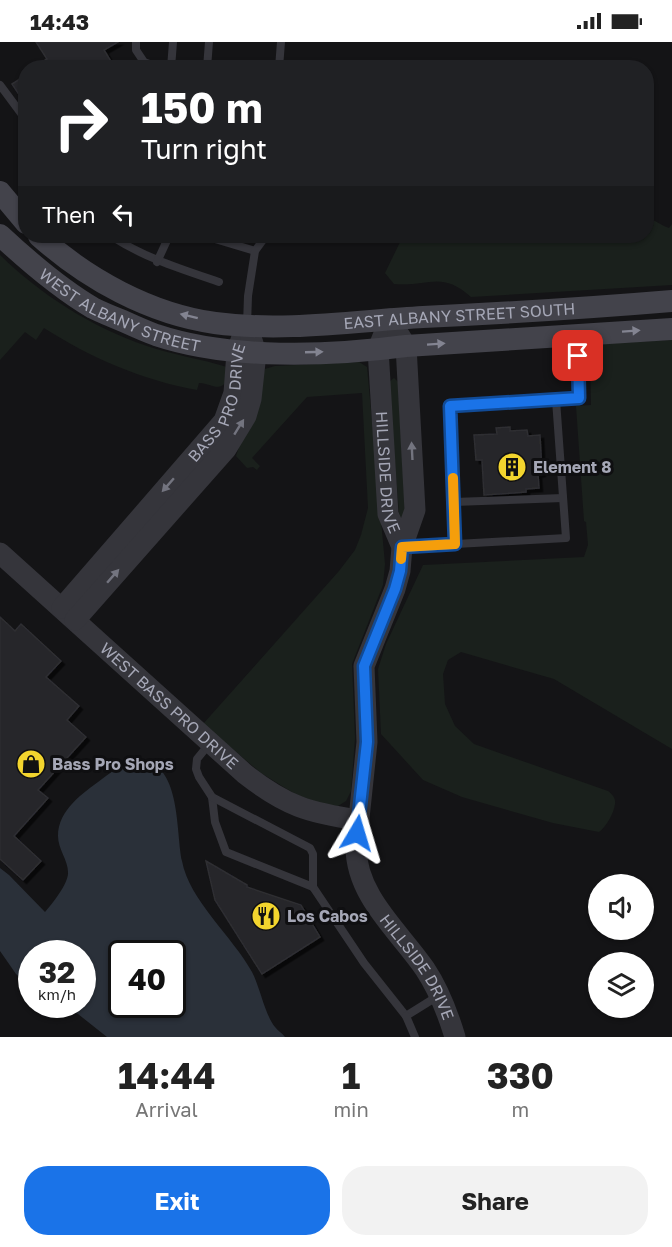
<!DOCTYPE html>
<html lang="en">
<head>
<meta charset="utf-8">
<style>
	body { margin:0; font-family:"Golos Text",sans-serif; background:#f2f2f2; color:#222; height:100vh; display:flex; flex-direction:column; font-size:22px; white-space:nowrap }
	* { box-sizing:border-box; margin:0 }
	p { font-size:20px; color:#767676 }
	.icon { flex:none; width:33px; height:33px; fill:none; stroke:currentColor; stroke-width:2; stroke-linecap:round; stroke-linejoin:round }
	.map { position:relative; height:995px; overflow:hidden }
	.sheet { display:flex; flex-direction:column; background:#fff; flex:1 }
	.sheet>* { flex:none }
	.guide { position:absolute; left:18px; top:18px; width:636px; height:183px; border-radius:24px; box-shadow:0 2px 4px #0004; background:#202124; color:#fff; overflow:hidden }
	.tools { position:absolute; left:588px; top:832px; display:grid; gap:12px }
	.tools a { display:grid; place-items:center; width:66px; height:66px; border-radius:50%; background:#fff; box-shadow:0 2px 4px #0004; font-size:30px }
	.speed { position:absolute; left:18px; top:898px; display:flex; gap:12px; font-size:30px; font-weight:700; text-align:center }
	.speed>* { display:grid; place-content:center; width:78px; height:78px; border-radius:50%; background:#fff; box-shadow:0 2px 4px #0004; line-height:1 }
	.speed small { font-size:15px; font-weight:400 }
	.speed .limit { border:3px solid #111; border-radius:9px; background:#fff; color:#111 }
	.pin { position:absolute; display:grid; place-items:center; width:51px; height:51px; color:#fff; margin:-26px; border-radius:12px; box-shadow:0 3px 9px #0006 }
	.me { position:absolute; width:66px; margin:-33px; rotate:7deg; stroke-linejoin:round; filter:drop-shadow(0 0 4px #0008) }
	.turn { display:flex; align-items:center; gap:21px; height:126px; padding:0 24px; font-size:27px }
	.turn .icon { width:78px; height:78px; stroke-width:2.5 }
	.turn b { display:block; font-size:42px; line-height:51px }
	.then { display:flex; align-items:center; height:57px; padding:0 24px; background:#0003; gap:12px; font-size:22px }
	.eta { display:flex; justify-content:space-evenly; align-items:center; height:102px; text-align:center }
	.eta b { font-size:36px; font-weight:700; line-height:42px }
	.action { display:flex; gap:12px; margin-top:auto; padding:12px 24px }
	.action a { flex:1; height:69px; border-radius:24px; background:#1a73e8; color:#fff; font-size:24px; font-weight:700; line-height:69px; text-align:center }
	.action a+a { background:#f2f2f2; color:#222 }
	.status { display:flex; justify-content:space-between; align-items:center; height:42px; padding:0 30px; background:#fff; direction:ltr }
	.status svg { height:16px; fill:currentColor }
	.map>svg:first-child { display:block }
</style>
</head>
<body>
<div class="status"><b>14:43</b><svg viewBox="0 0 49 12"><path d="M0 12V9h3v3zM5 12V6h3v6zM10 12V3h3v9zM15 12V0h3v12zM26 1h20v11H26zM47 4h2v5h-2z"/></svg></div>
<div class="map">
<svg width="672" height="995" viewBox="0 0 672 995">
	<defs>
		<filter id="shadow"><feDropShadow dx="3.5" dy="3.5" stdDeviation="0" flood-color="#0009"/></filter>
	</defs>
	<rect width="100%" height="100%" fill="#141416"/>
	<g fill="#1a201c">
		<path d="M647,176C656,178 660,183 669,186L672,182V243L471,255C441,228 429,245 394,242L385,231L403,194H646Z"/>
		<path d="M0,213C41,253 93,286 147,304C174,313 201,317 227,325L229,337C218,351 214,342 199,341L197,348C142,338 91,316 44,286L36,298L25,290L0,318Z"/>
		<path d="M672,298V707L554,637L461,610L448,618L443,632L445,662L455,684L474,702L608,749C612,752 616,756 615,762C614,771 606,785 599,790L553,781L462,755L423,738L381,692L378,627L386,602L423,523L584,515L588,503L586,480L584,479L576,364L591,363L590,311L599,302Z"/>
		<polygon points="359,320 367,325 385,522 383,543 352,622 355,696 351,749 346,759 338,764 322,762 295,752 261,731 203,682 339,529 355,508 361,493 368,466 362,351 307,355 252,416 260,424 257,428 253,425 247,426 236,414 265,327 275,324"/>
		<polygon points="394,336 398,340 405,468 401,479 399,471 389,340"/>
	</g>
	<path fill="#2a3039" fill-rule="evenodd" d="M144,719C181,725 176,791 182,819C189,858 233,895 252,930C260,945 265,973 275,985C278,989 282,991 285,995H107L78,972L60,963H82V912H32L31,946L16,932L0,909V826L9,833L45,870C52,862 69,841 68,830C68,818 58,807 58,794C58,768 83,751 102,737C109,732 117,725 125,723C131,721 138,720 144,719ZM122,912H172V963H122Z"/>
	<g fill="#27272a" stroke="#2e2e32" stroke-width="1.5" filter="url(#shadow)">
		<polygon points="36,0 118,0 104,8 115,26 32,26 47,17"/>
		<polygon points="26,33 26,63 12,42"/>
		<polygon points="510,385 510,389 527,388 528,394 540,393 542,431 538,432 539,446 526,447 526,450 484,453 482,418 476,418 474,393 497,392 496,386"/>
		<polygon points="0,575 15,589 21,582 61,619 46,635 79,664 67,678 86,695 38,748 48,756 14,794 41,819 23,838 0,817"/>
		<polygon points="206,819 247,843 247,845 301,863 320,895 262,932 215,858"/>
	</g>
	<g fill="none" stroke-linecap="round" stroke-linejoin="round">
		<g stroke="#35353b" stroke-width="8">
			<polyline points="136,0 136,8 144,20 160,26"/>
			<polyline points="171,26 173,0"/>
			<polyline points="207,26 209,0"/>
			<polyline points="279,26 281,0"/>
			<polyline points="0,43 26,78"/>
			<polyline points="25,77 22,99 26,107"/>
			<path d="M111,194C145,216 181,227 219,240"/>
			<polyline points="205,194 255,209"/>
			<polyline points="157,220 169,194"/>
			<polyline points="247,283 248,254 255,209 266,194"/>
			<polyline points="556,358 579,356 577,293"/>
			<polyline points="454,460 563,456"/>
			<polyline points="402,505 566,496 556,358 450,364 455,502"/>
			<polyline points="210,701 197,717 196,727 199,735 212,755 215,780 226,810 313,845 364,921 406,974 438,954"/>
			<polyline points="212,755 310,806 313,812 313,845"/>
			<polyline points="406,974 415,995"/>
		</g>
		<g stroke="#35353b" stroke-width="21">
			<path id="s1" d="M390,277L378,307L388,472L402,505L400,529L395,547L364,624L367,700L356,805C356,854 399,889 425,927C439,948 448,972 455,995"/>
			<polyline points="398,291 406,304 415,468 402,505"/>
			<path id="s2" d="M0,511L245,732C286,764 309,771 359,778"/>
			<path id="s3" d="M62,566L224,379L234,351L237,310L243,292"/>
			<polyline points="75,578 226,407 246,374 251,357 256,311 247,283"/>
		</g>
		<g stroke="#43434b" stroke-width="22">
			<polyline points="0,150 26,181"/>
			<path id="s4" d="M0,193C29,220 59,246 93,266C103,271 113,275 123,279C134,284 145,289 156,293C231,318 329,314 406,304L672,287"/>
			<path id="s5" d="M39,194C87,237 150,272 215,281C284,290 355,279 423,275C506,271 589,266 672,259"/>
		</g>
	</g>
	<defs><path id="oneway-solid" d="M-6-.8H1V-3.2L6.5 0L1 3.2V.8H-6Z" transform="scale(1.5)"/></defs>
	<g fill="#838491">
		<use href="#oneway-solid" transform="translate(189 274) rotate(-166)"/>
		<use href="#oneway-solid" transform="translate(631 289) rotate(-4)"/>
		<use href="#oneway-solid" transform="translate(436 302) rotate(-4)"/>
		<use href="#oneway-solid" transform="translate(314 310) rotate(-2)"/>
	</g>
	<g fill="#73747f">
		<use href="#oneway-solid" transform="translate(239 385) rotate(-58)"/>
		<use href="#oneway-solid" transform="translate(412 409) rotate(-93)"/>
		<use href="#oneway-solid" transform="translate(168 443) rotate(131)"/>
		<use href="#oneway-solid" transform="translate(113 534) rotate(-49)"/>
	</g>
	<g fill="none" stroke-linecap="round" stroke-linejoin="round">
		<g stroke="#114b97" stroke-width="15">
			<polyline id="route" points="357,791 367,700 364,624 395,547 400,529 402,505 455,502 450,364 579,356 578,314"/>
		</g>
		<use href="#route" stroke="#1a73e8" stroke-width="10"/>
		<polyline stroke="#f59e0b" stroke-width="10" points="401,517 402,505 455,502 453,436"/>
	</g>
	<defs>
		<g id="building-disc" transform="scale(1.5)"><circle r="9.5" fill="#f3d52e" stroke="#0f0f11"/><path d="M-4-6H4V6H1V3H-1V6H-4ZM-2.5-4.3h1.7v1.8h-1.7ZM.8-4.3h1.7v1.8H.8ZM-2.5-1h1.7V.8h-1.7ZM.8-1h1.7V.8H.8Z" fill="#111"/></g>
		<g id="shop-disc" transform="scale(1.5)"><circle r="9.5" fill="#f3d52e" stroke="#0f0f11"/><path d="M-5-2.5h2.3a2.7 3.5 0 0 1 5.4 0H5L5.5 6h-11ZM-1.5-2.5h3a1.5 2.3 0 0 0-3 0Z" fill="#111"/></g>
		<g id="restaurant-disc" transform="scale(1.5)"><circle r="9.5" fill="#f3d52e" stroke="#0f0f11"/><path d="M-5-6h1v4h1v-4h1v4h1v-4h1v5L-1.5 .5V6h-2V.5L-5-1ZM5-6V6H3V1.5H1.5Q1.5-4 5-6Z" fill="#111"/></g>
	</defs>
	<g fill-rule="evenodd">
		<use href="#building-disc" x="512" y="425"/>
		<use href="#shop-disc" x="31" y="722"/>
		<use href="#restaurant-disc" x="266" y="874"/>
	</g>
	<g text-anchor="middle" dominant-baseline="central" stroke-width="6" stroke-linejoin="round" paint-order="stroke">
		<g font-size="16" fill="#a5a7b6" stroke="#0f0f11">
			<text stroke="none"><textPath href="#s4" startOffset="144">WEST ALBANY STREET</textPath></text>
			<text stroke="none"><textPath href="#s5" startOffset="444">EAST ALBANY STREET SOUTH</textPath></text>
			<text stroke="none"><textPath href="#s3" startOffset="262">BASS PRO DRIVE</textPath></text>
			<text stroke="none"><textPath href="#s1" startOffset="156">HILLSIDE DRIVE</textPath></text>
			<text stroke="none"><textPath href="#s2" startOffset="228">WEST BASS PRO DRIVE</textPath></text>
			<text stroke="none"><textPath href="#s1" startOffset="678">HILLSIDE DRIVE</textPath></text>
		</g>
		<g font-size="16" font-weight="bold" fill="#a5a7b6" stroke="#0f0f11" text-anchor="start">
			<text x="533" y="425">Element 8</text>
			<text x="52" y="722">Bass Pro Shops</text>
			<text x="287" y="874">Los Cabos</text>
		</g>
	</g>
</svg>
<div class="tools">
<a><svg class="icon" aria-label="sound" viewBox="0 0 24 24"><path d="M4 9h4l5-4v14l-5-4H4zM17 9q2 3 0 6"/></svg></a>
<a><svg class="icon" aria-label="layers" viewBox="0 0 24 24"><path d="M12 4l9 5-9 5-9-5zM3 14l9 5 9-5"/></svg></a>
</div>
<div class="speed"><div>32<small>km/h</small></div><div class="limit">40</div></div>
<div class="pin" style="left:578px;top:314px;background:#d93025"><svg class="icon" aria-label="arrive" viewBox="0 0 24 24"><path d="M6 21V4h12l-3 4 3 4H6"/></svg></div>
<svg class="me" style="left:357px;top:791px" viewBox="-20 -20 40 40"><path d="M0-17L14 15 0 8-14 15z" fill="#1a73e8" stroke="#fff" stroke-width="4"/></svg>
<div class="guide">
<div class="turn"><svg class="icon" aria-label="right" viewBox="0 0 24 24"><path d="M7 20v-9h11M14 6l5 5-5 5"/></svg><div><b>150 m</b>Turn right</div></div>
<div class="then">Then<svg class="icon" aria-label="left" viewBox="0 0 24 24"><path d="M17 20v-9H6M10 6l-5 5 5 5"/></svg></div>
</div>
</div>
<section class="sheet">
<div class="eta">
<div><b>14:44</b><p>Arrival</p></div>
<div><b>1</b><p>min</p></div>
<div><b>330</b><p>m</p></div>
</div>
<div class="action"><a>Exit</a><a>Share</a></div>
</section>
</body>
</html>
